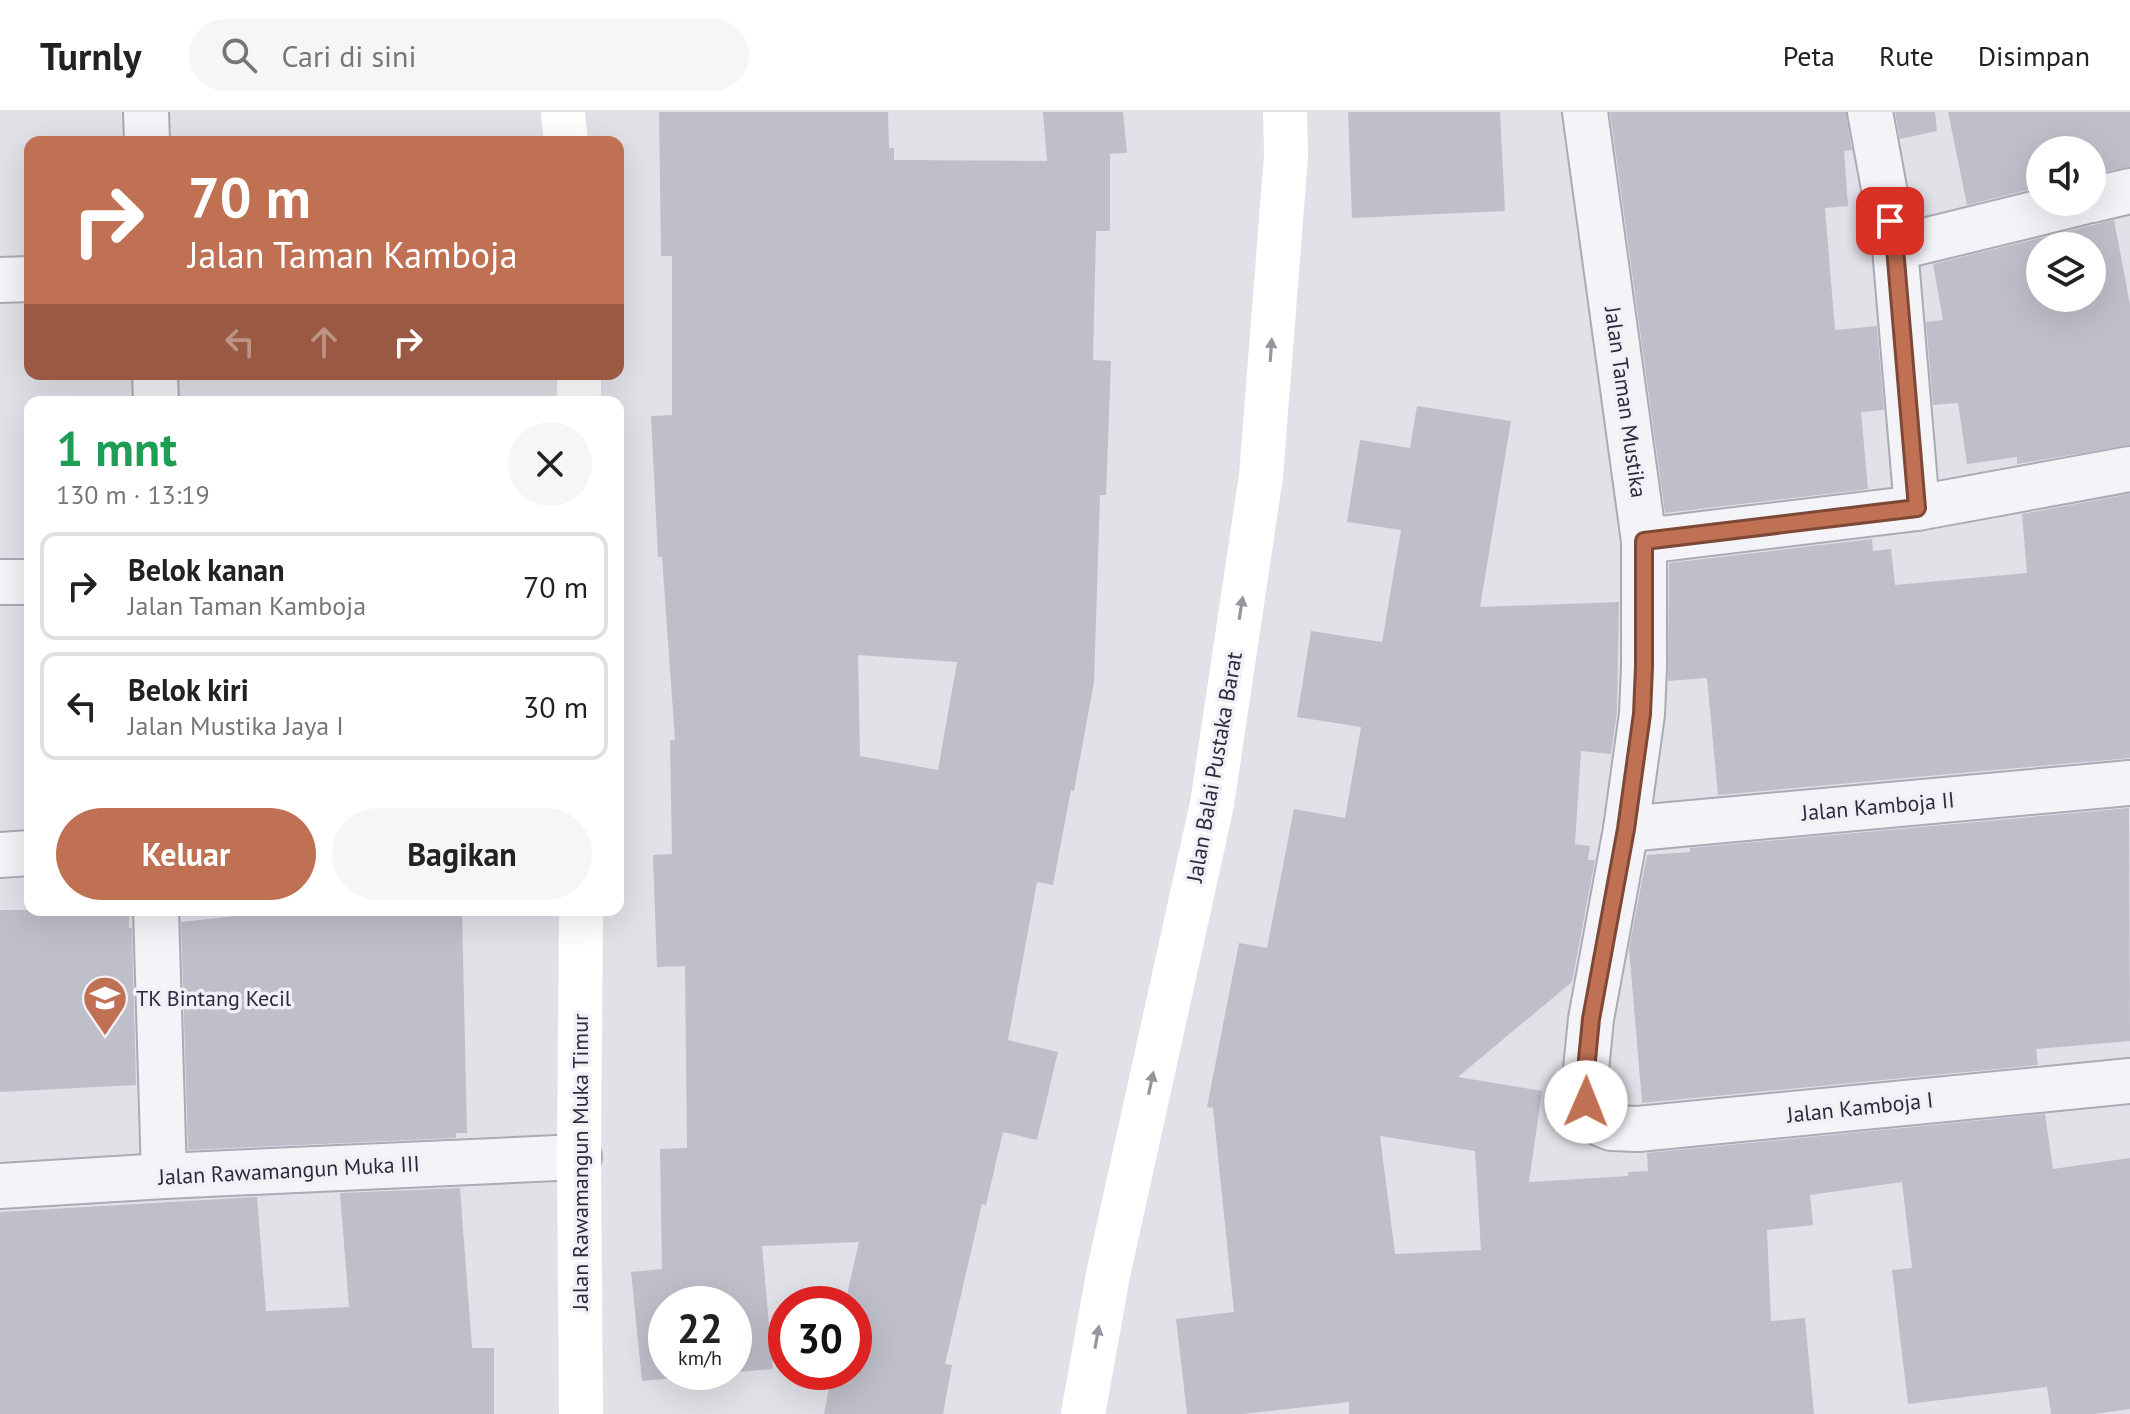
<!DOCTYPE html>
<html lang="id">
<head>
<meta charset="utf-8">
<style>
	body { margin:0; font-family:"PT Sans",sans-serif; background:#f6f6f6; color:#222; height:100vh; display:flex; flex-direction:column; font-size:30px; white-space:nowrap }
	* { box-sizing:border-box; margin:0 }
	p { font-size:26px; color:#767676 }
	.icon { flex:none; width:44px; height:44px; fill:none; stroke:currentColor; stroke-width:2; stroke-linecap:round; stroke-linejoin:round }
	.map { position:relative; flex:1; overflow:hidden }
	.side { position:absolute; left:24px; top:284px; width:600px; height:520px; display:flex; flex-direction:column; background:#fff; border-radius:16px; box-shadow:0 8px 32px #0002 }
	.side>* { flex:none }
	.hud { position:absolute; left:24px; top:24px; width:600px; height:244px; border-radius:16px; box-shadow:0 8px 32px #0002; background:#c07053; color:#fff; overflow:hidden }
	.buttons { position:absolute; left:2026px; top:24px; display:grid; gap:16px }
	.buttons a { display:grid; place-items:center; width:80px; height:80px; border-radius:50%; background:#fff; box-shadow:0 8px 32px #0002; font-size:40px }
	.speed { position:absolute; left:648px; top:1174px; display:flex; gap:16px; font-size:40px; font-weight:700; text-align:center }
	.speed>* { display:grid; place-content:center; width:104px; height:104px; border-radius:50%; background:#fff; box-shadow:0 8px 32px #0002; line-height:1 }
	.speed small { font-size:20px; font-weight:400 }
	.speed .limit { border:12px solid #d22; background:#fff; color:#111 }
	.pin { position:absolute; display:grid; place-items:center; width:68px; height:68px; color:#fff; margin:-34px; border-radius:16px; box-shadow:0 4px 12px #0006 }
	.me { position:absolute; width:88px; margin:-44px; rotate:1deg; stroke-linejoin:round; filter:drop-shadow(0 0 6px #0008) }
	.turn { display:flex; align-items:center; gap:28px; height:168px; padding:0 32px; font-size:36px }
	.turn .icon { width:104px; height:104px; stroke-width:2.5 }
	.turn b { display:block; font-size:56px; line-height:68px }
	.lanes { display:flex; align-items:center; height:76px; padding:0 32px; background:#0003; justify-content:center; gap:40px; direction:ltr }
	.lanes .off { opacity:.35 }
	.round { display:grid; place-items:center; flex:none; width:84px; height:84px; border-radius:42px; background:#f6f6f6 }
	.head { display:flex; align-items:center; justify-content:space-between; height:136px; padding:0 32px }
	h1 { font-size:48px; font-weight:800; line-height:60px; color:#1e9e55 }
	.primary-button { display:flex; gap:16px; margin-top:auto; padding:16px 32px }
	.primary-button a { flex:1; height:92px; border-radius:48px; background:#c07053; color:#fff; font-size:32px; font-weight:800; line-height:92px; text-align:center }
	.primary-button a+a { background:#f6f6f6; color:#222 }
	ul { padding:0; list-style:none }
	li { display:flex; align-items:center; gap:24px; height:108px; margin:0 16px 12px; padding:0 16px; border:4px solid #e0e0e0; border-radius:16px }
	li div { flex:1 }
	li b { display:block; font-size:30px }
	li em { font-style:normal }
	header { display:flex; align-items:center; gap:48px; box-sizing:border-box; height:112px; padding:0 40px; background:#fff; border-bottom:2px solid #e0e0e0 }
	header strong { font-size:38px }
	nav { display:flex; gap:44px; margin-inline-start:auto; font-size:28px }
	.search { width:560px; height:72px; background:#f6f6f6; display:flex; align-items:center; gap:20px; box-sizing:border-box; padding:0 28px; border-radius:44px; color:#767676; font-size:30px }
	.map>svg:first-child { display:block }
</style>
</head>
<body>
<header>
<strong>Turnly</strong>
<div class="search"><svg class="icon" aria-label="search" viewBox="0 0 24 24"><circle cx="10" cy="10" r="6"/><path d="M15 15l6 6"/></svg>Cari di sini</div>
<nav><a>Peta</a><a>Rute</a><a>Disimpan</a></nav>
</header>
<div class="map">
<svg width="2130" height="1302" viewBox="0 0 2130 1302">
	<rect width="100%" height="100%" fill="#e1e1e8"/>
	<g fill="#bfbfca" fill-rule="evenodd">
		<path d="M659,0H888L889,36H894V48L1047,49L1043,0H1123L1127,41L1110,42V119H1096L1093,248L1111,249L1106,383H1100L1094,570L1074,679L1071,678L1053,773L1037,770L1008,928L1058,940L1037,1028L1003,1020L986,1093L982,1092L945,1252L952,1253L943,1302H824L832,1260H854V1192H845L859,1130L762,1134L773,1257L642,1269L631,1160L662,1157L660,1037L687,1036L685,854L657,855L653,743L672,742L670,628H675L662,445H658L651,304L672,303V144H661ZM858,543L957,550L938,658L860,644ZM666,1192H734V1260H666Z"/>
		<polygon points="1348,0 1500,0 1505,99 1352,106"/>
		<polygon points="1610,0 1846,0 1852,38 1844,39 1848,94 1825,96 1835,218 1877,214 1884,298 1861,300 1868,377 1665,401"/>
		<polygon points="1895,0 1935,0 1937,19 1900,27"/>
		<polygon points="1948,0 2130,0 2130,55 2092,62 2092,38 2040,38 2040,75 1967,93"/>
		<path d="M2114,108L2130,192V333L2017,352V345L1967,352L1958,291L1933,293L1926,210L1943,208L1933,152ZM2040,134H2092V186H2040Z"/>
		<path d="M1417,294L1511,309L1480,495L1619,490L1617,600L1611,642L1581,639L1575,732L1590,734L1588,748H1595L1572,870L1458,965L1542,979L1529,1070L1628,1064V1060L1648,1059L1647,1041L2045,1002L2053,1057L2130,1046V1297L2095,1302H2051L2047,1275L1908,1292L1892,1158L1912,1156L1902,1070L1810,1083L1813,1113L1767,1118L1771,1209L1805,1206L1814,1302H1349V1290L1243,1302H1187L1176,1207L1234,1200L1213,996L1207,995L1239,831L1267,836L1294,697L1345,706L1361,615L1297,605L1311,519L1382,530L1401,418L1347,410L1360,328L1410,336ZM1380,1024L1475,1039L1481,1138L1395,1142Z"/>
		<polygon points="2130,382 2130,646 1718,683 1707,566 1668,569 1669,451 1872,427 1873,439 1891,437 1895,473 2027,461 2022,402"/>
		<polygon points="2129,696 2130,929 2036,937 2038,953 1642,991 1629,836 1647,743 1690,740 1690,736"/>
		<polygon points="0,798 129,798 129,816 132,816 136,973 0,980"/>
		<polygon points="290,798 462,798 467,1021 456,1021 456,1026 188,1038 181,810"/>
		<polygon points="460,1076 472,1236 494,1236 494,1302 0,1302 0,1100 257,1085 266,1199 349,1195 340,1081"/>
	</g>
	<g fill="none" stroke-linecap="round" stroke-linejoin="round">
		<g stroke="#abaab5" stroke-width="48">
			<g id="street">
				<polyline points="146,0 147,30"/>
				<polyline points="1585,0 1644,429 1644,555 1642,602 1626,717 1591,907 1585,968 1586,990 1592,1008 1611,1016 1638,1017 2130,969"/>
				<polyline points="1870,0 1895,136 1917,396"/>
				<polyline points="2092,88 2130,79"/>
				<polyline points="1895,136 2083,90"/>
				<polyline points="0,168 30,167"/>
				<polyline points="155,262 156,290"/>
				<polyline points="1644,429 1917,396 2130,357"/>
				<polyline points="0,470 30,470"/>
				<polyline points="1626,717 2130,671"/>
				<polyline points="0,743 30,741"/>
				<polyline points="156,798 164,1064"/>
				<polyline points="0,1074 164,1064 579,1045"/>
			</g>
		</g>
		<use href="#street" stroke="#f4f3f7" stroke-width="44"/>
		<g stroke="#fff" stroke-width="44">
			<polyline points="563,0 566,30"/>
			<polyline points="579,262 579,290"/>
			<polyline points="581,1302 579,1045 581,798"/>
			<polyline points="1083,1302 1108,1163 1212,692 1261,364 1286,44 1285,0"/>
		</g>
	</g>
	<defs><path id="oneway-solid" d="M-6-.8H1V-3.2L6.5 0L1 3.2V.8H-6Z" transform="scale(2)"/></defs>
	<g fill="#96959e">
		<use href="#oneway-solid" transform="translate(1271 238) rotate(-86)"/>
		<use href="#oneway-solid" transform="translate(1241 496) rotate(-81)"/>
		<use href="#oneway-solid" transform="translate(1151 971) rotate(-78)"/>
		<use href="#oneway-solid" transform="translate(1097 1225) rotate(-80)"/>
	</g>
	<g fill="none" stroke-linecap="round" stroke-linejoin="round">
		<g stroke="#7d4936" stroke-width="20">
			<polyline id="route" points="1586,990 1585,968 1591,907 1626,717 1642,602 1644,555 1644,429 1917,396 1895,136 1890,109"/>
		</g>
		<use href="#route" stroke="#c07053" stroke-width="14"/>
	</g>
	<defs>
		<g id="school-pin" transform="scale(2.3)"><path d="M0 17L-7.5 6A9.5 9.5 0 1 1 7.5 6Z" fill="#c07053" stroke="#f0f0f6"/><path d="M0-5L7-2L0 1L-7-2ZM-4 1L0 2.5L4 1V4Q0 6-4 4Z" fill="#fff"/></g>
	</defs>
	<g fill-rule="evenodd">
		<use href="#school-pin" x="105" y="886"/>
	</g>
	<g text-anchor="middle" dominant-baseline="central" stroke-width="7" stroke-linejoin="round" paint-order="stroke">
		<g font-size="22" fill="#2c2b3e" stroke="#f0f0f6">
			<text transform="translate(1626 290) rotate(82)">Jalan Taman Mustika</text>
			<text transform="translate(1214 655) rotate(-80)">Jalan Balai Pustaka Barat</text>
			<text transform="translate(1878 694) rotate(-5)">Jalan Kamboja II</text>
			<text transform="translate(1860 995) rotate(-6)">Jalan Kamboja I</text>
			<text transform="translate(580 1050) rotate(-90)">Jalan Rawamangun Muka Timur</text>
			<text transform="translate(289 1058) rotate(-3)">Jalan Rawamangun Muka III</text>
		</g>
		<g font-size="22" fill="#2c2b3e" stroke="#f0f0f6" text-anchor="start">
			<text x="136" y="886">TK Bintang Kecil</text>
		</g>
	</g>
</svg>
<div class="buttons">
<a><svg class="icon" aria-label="sound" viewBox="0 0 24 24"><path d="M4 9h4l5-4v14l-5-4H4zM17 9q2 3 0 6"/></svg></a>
<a><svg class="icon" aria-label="layers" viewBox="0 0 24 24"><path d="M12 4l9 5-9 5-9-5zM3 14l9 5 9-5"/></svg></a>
</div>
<div class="speed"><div>22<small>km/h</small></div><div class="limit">30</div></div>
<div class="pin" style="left:1890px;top:109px;background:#d93025"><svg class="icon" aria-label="arrive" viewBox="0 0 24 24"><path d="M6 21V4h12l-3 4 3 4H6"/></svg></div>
<svg class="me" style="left:1586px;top:990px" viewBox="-20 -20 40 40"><circle r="19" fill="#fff"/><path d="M0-13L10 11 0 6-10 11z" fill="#c07053"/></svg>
<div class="hud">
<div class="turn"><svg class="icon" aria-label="right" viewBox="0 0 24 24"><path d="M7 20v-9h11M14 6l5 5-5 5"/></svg><div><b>70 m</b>Jalan Taman Kamboja</div></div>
<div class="lanes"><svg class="icon off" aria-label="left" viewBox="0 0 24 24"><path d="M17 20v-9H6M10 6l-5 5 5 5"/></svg><svg class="icon off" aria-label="ahead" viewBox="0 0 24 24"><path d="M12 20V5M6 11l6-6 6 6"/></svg><svg class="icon" aria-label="right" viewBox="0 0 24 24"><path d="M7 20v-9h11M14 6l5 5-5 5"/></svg></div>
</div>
<section class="side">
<div class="head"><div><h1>1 mnt</h1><p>130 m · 13:19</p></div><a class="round"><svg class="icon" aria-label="close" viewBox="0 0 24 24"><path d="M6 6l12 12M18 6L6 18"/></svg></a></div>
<ul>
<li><svg class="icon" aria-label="right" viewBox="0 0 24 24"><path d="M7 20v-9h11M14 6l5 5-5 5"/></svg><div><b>Belok kanan</b><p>Jalan Taman Kamboja</p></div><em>70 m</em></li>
<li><svg class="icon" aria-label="left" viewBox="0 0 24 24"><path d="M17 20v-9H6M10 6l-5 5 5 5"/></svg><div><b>Belok kiri</b><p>Jalan Mustika Jaya I</p></div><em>30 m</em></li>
</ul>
<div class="primary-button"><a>Keluar</a><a>Bagikan</a></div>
</section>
</div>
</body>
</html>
